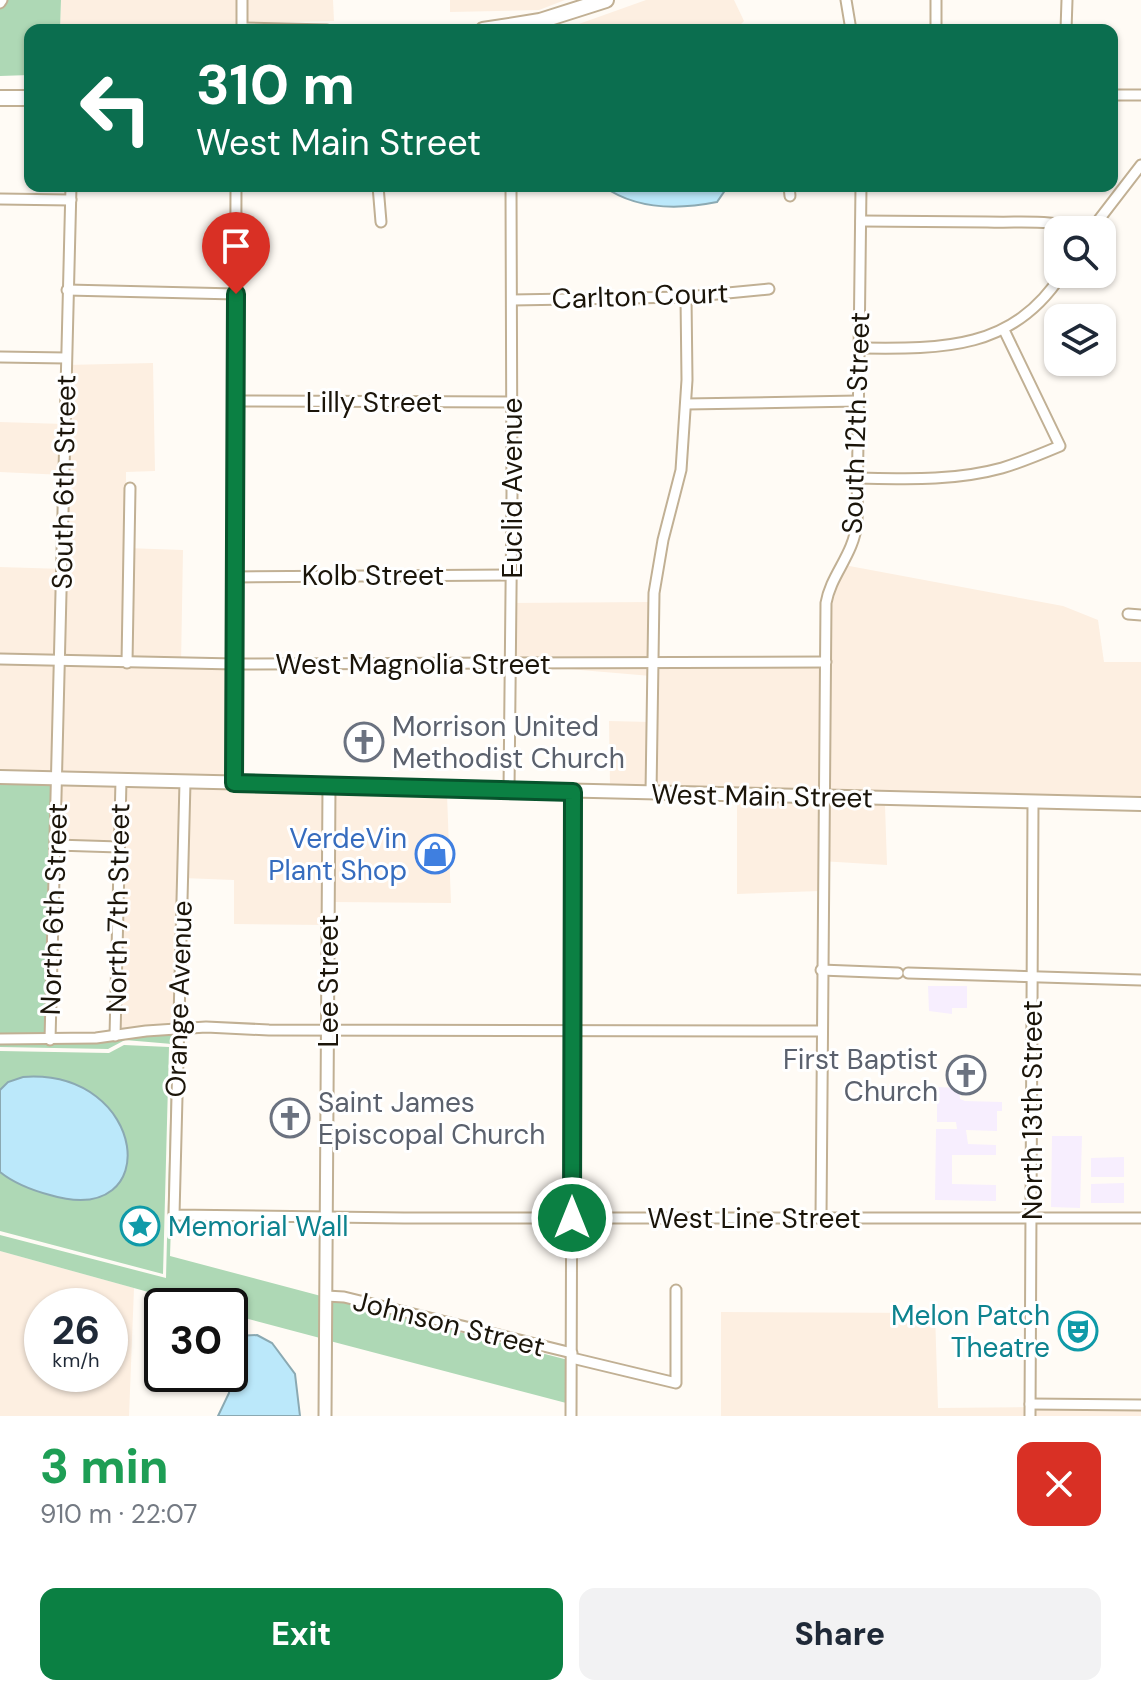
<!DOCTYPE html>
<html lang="en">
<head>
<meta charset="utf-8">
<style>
	body { margin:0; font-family:"DM Sans",sans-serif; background:#f2f2f3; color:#1f2937; height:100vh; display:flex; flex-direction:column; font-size:30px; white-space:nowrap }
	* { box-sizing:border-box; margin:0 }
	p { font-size:26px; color:#747a83 }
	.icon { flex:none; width:44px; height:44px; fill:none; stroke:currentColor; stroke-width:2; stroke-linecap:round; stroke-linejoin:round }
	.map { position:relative; height:1416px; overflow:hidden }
	.details { display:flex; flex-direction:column; background:#fff; flex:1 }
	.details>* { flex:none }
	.top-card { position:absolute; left:24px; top:24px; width:1094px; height:168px; border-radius:16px; box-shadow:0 2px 6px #0004; background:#0b6e4f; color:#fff; overflow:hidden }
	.controls { position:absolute; left:1044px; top:216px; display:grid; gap:16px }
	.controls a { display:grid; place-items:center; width:72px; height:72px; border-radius:16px; background:#fff; box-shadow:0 2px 6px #0004; font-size:40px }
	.speed { position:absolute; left:24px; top:1288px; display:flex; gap:16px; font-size:40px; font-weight:700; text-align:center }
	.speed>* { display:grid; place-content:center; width:104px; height:104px; border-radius:50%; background:#fff; box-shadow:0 2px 6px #0004; line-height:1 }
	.speed small { font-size:20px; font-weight:400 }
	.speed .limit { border:4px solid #111; border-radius:12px; background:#fff; color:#111 }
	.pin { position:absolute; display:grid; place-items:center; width:68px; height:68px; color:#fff; margin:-82px -34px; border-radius:50% 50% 50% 0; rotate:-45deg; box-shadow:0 0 8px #0007 }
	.pin .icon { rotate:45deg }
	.me { position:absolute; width:88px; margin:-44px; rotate:0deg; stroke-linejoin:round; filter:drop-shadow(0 0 6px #0008) }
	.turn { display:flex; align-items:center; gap:28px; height:168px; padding:0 40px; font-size:36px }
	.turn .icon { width:104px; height:104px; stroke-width:2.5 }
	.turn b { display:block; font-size:56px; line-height:68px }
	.round { display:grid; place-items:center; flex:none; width:84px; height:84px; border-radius:16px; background:#f2f2f3 }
	.head { display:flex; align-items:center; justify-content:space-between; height:136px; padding:0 40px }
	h1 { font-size:48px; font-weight:800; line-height:60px; color:#1e9e55 }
	.primary-button { display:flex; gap:16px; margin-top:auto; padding:16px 40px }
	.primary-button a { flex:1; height:92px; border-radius:16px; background:#0b8043; color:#fff; font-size:32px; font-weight:800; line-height:92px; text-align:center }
	.primary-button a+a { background:#f2f2f3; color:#1f2937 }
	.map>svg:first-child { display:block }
</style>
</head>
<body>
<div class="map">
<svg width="1141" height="1416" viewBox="0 0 1141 1416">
	<rect width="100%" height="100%" fill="#fffbf5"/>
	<g fill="#fdefe1" fill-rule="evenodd">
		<polygon points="61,0 333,0 334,21 241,23 240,30 60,30"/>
		<polygon points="450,0 565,0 539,10 450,12"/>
		<polygon points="646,0 734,0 744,21 735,30 728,30 723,25 696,30 562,30"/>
		<polygon points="153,363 155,471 126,472 126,548 183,550 181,665 236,667 235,777 0,771 0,567 64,569 64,475 0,472 0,422 64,424 66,365"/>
		<polygon points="844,565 1063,606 1098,620 1104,662 1141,662 1141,799 610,787 609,721 651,722 651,676 510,664 510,603 651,602 651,663 825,664 827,594"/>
		<polygon points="58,784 325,790 324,925 234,924 234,880 183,878 177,1031 115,1030 116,850 59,846"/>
		<polygon points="334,791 447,794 451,903 333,902"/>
		<polygon points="737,801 885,805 887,865 820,861 820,891 737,894"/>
		<path d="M0,1251L134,1288L129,1416H0ZM42,1306H110V1374H42Z"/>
		<polygon points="721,1312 935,1313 938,1408 1141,1406 1141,1416 721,1416"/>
	</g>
	<g fill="#f7eefe">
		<polygon points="928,986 967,986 967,1008 952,1008 952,1014 929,1011"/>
		<polygon points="937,1087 959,1088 960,1099 965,1101 1002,1102 1002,1111 997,1111 997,1131 966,1130 968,1144 996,1145 996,1155 952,1155 952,1184 996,1185 996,1201 935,1200 936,1129 957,1129 956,1122 937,1122"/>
		<polygon points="1052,1136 1082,1136 1080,1208 1051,1207"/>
		<polygon points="1124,1157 1124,1177 1091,1177 1091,1158"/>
		<polygon points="1124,1183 1124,1203 1091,1203 1091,1184"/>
	</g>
	<g fill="#aed8b5">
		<polygon points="0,0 61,0 60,30 30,30 30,75 0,76"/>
		<polygon points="0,782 53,785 46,1034 0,1033"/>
		<polygon points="177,1031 170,1256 321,1296 320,1338 230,1314 230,1306 199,1306 0,1251 0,1235 166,1278 172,1044 125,1040 108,1049 0,1047 0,1040"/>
		<polygon points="124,1045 169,1047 163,1274 0,1231 0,1051 109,1053"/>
		<polygon points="330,1299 572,1361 570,1404 330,1341"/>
	</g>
	<g fill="#bbe8fa" stroke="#8ba9b2" stroke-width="2">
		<path d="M603,186H728L717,202C677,210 636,210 603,186Z"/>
		<path d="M23,1077C148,1068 166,1230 50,1195C31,1190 15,1184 0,1172V1090L8,1082Z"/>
		<polygon points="257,1335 272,1343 295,1374 300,1416 218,1416 229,1393 230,1340 235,1336"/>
	</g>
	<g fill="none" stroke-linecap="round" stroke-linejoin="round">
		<g stroke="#c1b094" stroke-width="13">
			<g id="minor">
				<polyline points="846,0 851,30"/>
				<polyline points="0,3 2,0"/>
				<polyline points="242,28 327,30"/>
				<polyline points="242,30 242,0"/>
				<polyline points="936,30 936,0"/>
				<polyline points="1066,30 1067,0"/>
				<polyline points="1112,95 1141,95"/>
				<polyline points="378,186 381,222"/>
				<polyline points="789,186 790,196"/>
				<polyline points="0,199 71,200"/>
				<path d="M861,221C903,221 945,222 987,222C1026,223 1049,219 1087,230"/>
				<polyline points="1091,230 1141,165"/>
				<polyline points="67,290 236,294"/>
				<polyline points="512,300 686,297 769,289"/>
				<path d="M860,348C943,349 1013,350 1062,274"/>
				<polyline points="0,357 66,358"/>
				<polyline points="236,401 512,402"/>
				<polyline points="686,404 858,401"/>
				<path d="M859,478C907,479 955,481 1002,468C1022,462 1041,454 1060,446L1004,330"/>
				<polyline points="235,577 512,575"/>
				<polyline points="1128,614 1141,615"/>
				<polyline points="0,659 235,664 826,662"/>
				<polyline points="127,663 130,488"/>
				<polyline points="185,782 174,1215 404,1218 1141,1218"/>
				<polyline points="234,783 236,186"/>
				<polyline points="509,790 512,494 511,186"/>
				<polyline points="651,793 654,593 663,540 681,470 687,380 686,297"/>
				<polyline points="56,845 119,847"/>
				<polyline points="821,970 898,973"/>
				<polyline points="908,973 1141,980"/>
				<polyline points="115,1036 121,780"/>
				<polyline points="0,1039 96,1038 146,1031 206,1027 269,1030 821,1031"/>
				<polyline points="50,1040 71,186"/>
				<path d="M821,1218L826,603C831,574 854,555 857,522L861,186"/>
				<polyline points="326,1296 344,1297 572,1353"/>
				<polyline points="572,1358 676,1383 676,1290"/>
				<polyline points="1030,1404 1141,1405"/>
				<polyline points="571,1416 573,792"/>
				<polyline points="1030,1416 1033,803"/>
			</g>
		</g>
		<g stroke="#c1b094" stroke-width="15">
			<polyline id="tertiary" points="325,1416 329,785"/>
		</g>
		<g stroke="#c1b094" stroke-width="16">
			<polyline id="secondary" points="0,777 1141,804"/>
		</g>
		<g stroke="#c1b094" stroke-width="18">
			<g id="primary">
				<polyline points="483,30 540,21 606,0"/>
				<polyline points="0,98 30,98"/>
			</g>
		</g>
		<use href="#minor" stroke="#fff" stroke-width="9"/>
		<use href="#tertiary" stroke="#fff" stroke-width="11"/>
		<use href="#secondary" stroke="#fff" stroke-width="12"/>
		<use href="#primary" stroke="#fff" stroke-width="14"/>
	</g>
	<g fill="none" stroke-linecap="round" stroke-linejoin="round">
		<g stroke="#07532c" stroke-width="20">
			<polyline id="route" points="236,294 234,783 573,792 572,1218"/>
		</g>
		<use href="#route" stroke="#0b8043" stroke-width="14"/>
	</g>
	<defs>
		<g id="church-ring" transform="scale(2)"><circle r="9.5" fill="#fff" stroke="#6b7280" stroke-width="1.5"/><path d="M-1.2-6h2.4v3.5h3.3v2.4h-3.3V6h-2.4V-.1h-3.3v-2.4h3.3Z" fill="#6b7280"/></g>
		<g id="shop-ring" transform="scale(2)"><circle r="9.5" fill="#fff" stroke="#3f7fe0" stroke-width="1.5"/><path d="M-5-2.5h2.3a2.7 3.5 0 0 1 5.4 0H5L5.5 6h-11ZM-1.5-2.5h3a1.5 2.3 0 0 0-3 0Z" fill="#3f7fe0"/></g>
		<g id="sight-ring" transform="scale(2)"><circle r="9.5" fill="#fff" stroke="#0f9aa8" stroke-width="1.5"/><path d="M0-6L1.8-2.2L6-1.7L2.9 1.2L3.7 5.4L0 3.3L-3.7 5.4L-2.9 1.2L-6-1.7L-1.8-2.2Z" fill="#0f9aa8"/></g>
		<g id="theatre-ring" transform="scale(2)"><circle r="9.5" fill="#fff" stroke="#0f9aa8" stroke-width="1.5"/><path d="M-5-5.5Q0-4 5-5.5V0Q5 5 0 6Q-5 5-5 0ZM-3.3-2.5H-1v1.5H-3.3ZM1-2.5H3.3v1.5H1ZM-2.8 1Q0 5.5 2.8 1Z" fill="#0f9aa8"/></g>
	</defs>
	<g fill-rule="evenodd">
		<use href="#church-ring" x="364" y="742"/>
		<use href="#shop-ring" x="435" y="854"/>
		<use href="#church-ring" x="966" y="1075"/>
		<use href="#church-ring" x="290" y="1118"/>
		<use href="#sight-ring" x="140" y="1226"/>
		<use href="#theatre-ring" x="1078" y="1331"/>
	</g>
	<g text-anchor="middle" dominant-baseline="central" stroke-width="6" stroke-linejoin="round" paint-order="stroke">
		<g font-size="28" fill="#1b150a" stroke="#fff">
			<text transform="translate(640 296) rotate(-2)">Carlton Court</text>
			<text x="374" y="402">Lilly Street</text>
			<text transform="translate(856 423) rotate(-88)">South 12th Street</text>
			<text transform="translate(64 482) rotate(-89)">South 6th Street</text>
			<text transform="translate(512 488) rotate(-90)">Euclid Avenue</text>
			<text x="373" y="575">Kolb Street</text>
			<text x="413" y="664">West Magnolia Street</text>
			<text transform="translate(762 796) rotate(1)">West Main Street</text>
			<text transform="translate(118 908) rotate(-89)">North 7th Street</text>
			<text transform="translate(54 909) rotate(-88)">North 6th Street</text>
			<text transform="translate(328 981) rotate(-90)">Lee Street</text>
			<text transform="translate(179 999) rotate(-88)">Orange Avenue</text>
			<text transform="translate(1032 1110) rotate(-90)">North 13th Street</text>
			<text x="754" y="1218">West Line Street</text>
			<text transform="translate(449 1324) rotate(14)">Johnson Street</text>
		</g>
		<g font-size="28" fill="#5b616d" stroke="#fff" text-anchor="start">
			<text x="392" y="726">Morrison United<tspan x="392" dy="32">Methodist Church</tspan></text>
			<text x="938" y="1059" text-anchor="end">First Baptist<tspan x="938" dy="32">Church</tspan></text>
			<text x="318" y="1102">Saint James<tspan x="318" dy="32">Episcopal Church</tspan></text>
		</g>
		<g font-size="28" fill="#366cbe" stroke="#fff" text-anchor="end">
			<text x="407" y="838">VerdeVin<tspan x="407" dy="32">Plant Shop</tspan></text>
		</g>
		<g font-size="28" fill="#0d838f" stroke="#fff" text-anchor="start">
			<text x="168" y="1226">Memorial Wall</text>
			<text x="1050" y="1315" text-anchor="end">Melon Patch<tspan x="1050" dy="32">Theatre</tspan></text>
		</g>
	</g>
</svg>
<div class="controls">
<a><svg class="icon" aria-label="search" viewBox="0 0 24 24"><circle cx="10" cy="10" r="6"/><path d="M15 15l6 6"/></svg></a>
<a><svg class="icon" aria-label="layers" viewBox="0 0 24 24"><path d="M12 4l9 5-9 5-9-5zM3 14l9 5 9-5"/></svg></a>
</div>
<div class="speed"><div>26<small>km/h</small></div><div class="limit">30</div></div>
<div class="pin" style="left:236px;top:294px;background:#d93025"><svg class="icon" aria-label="arrive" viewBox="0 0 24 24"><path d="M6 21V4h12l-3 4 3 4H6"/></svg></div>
<svg class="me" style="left:572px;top:1218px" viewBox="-20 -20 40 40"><circle r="17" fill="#0b8043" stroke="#fff" stroke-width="3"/><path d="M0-11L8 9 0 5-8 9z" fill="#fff"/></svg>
<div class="top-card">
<div class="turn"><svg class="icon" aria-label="left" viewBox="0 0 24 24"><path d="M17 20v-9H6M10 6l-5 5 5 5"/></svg><div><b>310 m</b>West Main Street</div></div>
</div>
</div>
<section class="details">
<div class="head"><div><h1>3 min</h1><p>910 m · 22:07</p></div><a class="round" style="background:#d93025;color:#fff"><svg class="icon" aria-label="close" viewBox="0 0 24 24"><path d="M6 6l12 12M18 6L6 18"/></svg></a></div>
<div class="primary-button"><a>Exit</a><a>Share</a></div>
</section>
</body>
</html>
